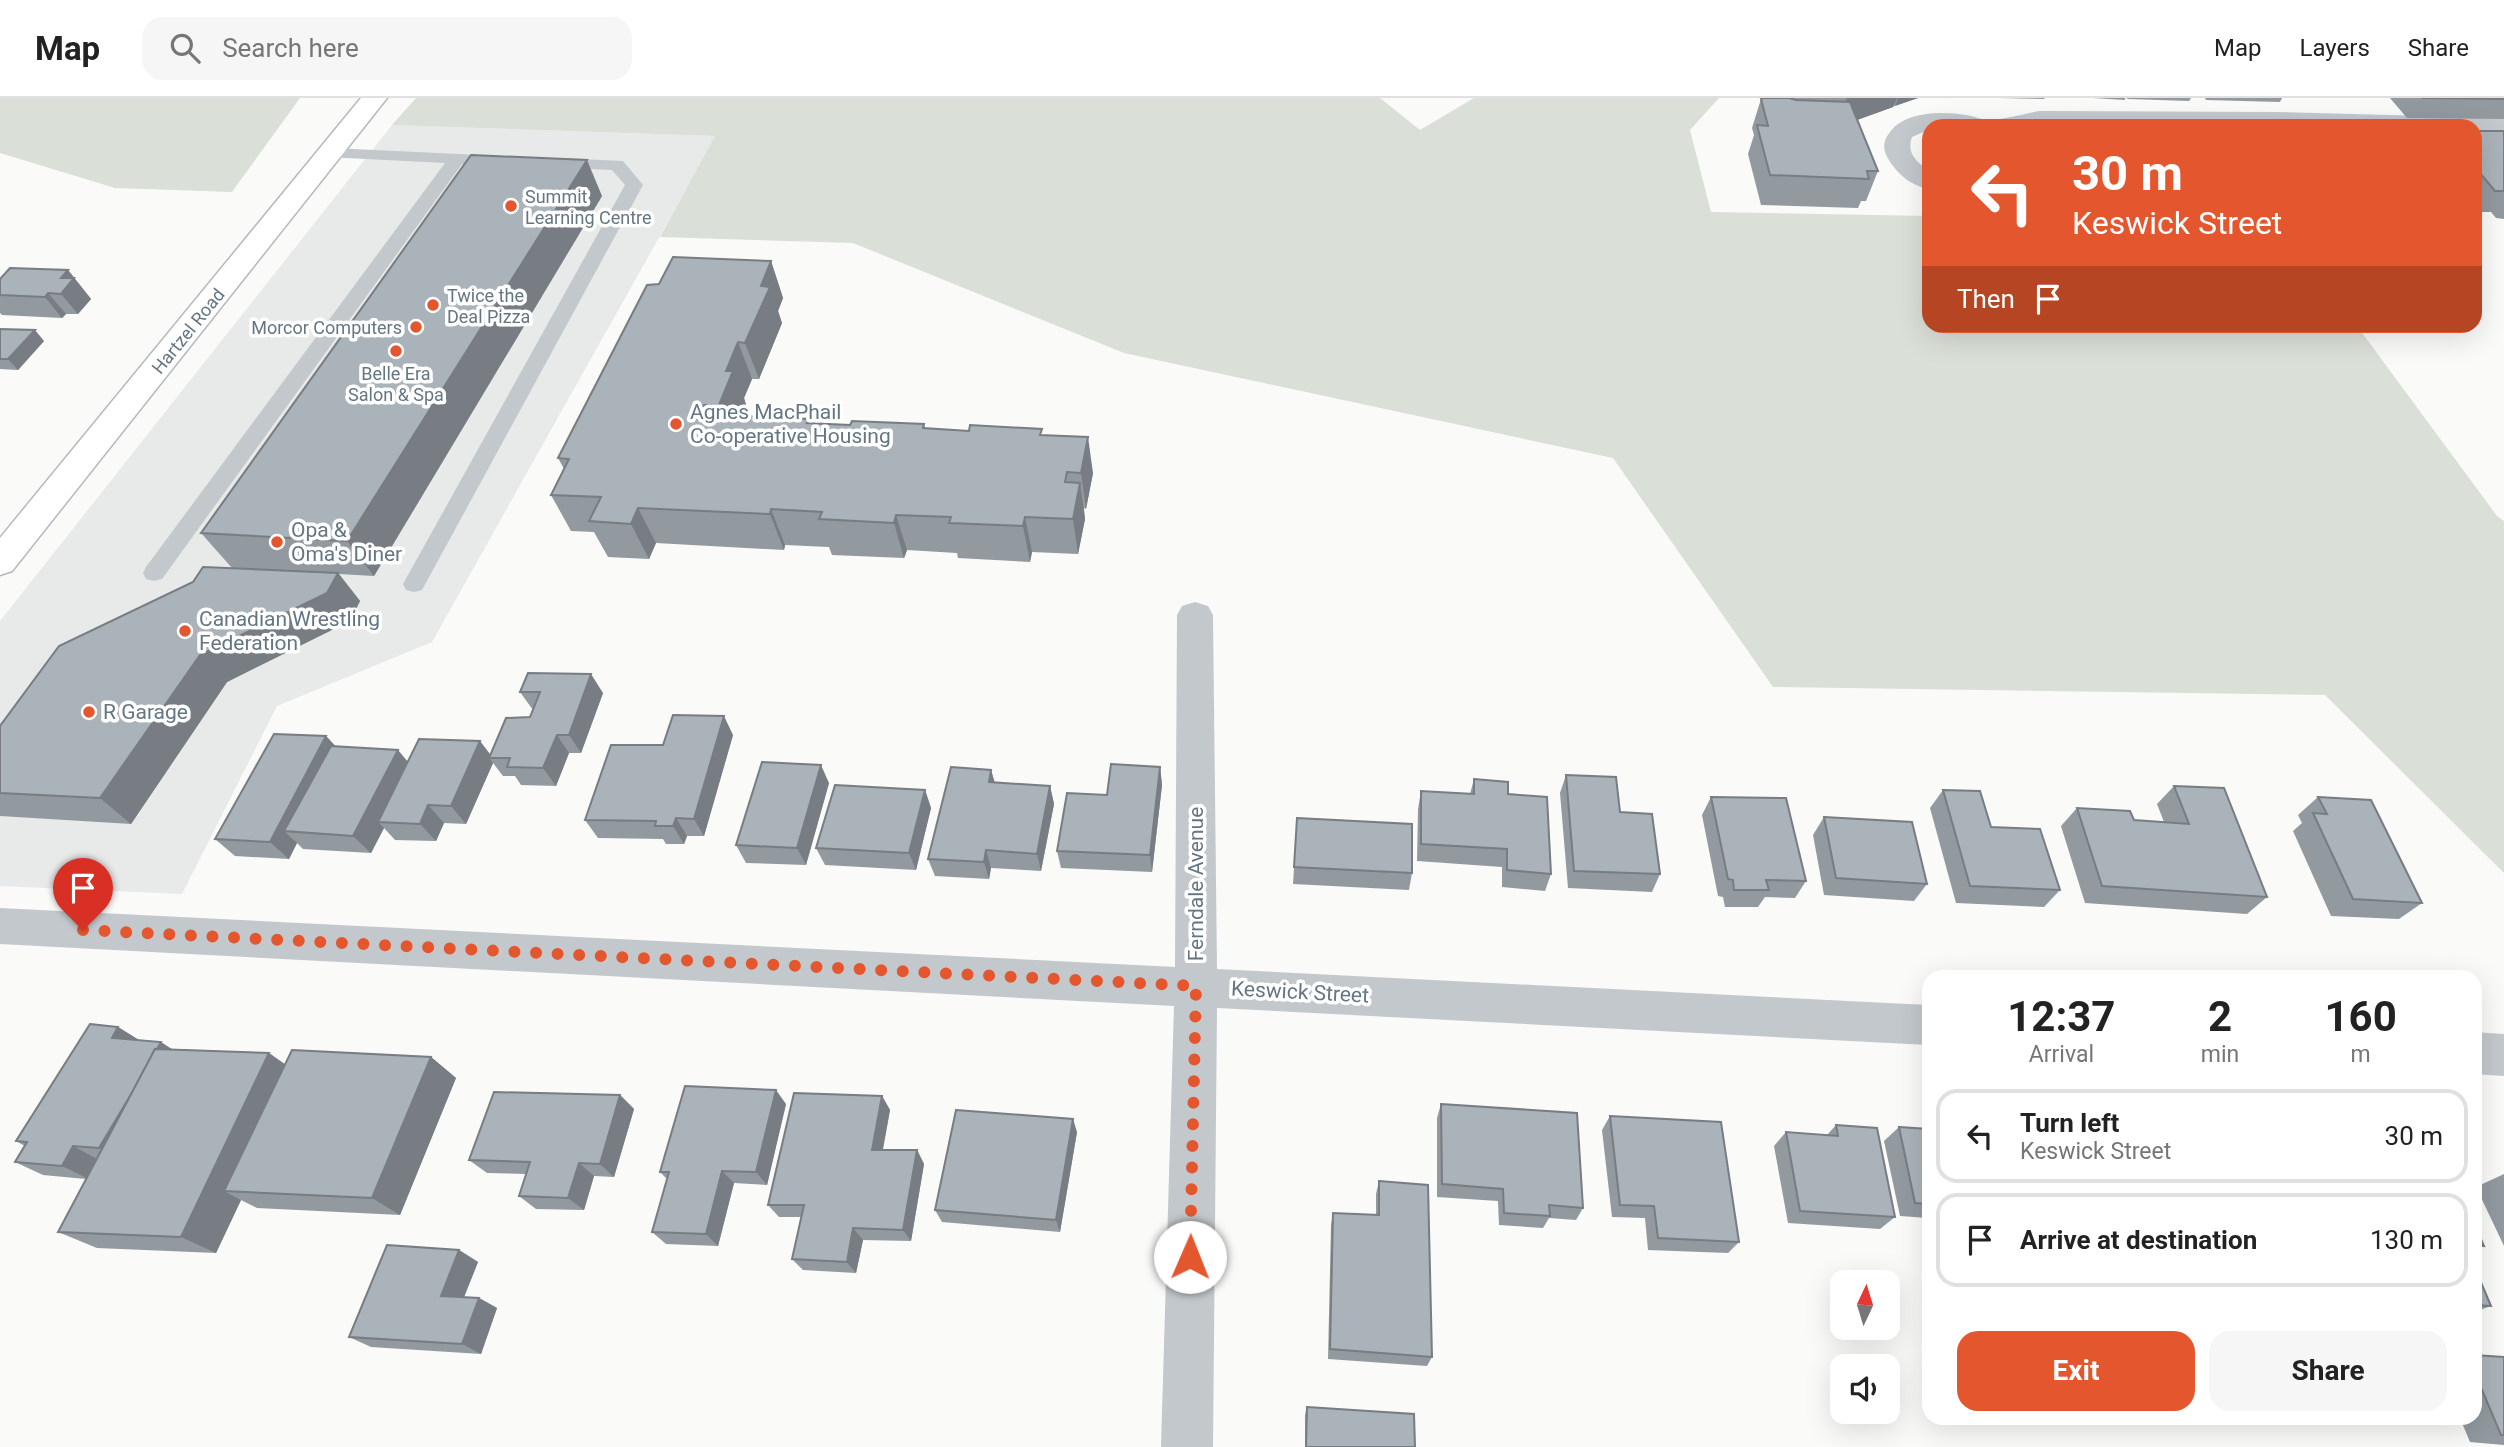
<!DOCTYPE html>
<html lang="en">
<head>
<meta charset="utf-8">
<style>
	body { margin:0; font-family:Roboto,sans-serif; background:#f6f6f6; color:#222; height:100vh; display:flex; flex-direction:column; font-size:26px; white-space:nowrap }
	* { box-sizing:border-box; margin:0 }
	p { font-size:23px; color:#767676 }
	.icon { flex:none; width:38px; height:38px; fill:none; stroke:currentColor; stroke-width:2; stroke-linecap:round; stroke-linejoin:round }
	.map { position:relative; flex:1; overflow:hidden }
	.panel { position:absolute; left:1922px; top:872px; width:560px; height:455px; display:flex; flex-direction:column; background:#fff; border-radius:21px; box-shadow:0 7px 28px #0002 }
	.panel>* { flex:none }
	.top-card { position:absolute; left:1922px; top:21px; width:560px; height:214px; border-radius:21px; box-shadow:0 7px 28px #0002; background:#e4572e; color:#fff; overflow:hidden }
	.needle { width:46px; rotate:4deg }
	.tools { position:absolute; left:1830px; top:1172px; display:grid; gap:14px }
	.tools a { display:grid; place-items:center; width:70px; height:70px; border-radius:14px; background:#fff; box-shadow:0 7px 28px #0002; font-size:35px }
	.pin { position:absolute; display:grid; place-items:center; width:60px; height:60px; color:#fff; margin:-72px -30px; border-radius:50% 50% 50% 0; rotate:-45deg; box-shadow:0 0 7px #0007 }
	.pin .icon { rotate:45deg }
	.me { position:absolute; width:77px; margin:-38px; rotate:1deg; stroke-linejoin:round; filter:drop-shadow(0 0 5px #0008) }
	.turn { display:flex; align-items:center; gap:24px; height:147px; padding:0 35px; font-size:32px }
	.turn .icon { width:91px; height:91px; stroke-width:2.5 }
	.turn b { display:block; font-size:49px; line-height:60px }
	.then { display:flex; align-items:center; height:66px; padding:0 35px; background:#0003; gap:14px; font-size:26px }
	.eta { display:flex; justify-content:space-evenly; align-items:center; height:119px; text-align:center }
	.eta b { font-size:42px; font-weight:700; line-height:49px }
	.button { display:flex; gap:14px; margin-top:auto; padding:14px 35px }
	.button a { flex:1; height:80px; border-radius:21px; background:#e4572e; color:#fff; font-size:28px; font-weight:700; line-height:80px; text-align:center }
	.button a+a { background:#f6f6f6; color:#222 }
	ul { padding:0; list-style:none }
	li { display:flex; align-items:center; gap:21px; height:94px; margin:0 14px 10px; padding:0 21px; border:4px solid #e0e0e0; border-radius:21px }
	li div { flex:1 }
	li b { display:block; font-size:26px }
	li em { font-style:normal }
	header { display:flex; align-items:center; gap:42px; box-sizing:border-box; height:98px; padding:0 35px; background:#fff; border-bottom:2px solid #e0e0e0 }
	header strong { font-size:33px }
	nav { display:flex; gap:38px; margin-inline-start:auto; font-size:24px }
	.search { width:490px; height:63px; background:#f6f6f6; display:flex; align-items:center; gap:18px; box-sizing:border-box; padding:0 24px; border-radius:21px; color:#767676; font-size:26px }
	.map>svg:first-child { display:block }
</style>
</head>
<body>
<header>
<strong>Map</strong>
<div class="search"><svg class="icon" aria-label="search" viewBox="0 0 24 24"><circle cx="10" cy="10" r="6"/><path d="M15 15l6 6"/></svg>Search here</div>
<nav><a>Map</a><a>Layers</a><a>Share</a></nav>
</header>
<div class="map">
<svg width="2504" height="1349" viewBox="0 0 2504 1349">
	<rect width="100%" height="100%" fill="#fafaf8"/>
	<polygon fill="#e8e9e9" points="392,27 716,38 432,544 277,608 182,796 0,788 0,523"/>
	<g fill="#dadfd7">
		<polygon points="0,0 300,0 232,94 115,90 0,55"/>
		<polygon points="416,0 1380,0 1420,32 1474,0 1719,0 1690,32 1711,114 1928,118 1928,228 2357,228 2497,418 2504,423 2504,775 2325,597 1773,589 1613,360 1124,255 853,145 660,139 715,38 392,27"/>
	</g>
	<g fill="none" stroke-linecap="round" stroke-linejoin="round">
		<g stroke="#b3babf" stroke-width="3">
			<polygon id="secondary" points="361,0 387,0 12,473 0,477 0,440"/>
		</g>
		<g fill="#c3c8cc" fill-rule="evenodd">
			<polygon points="332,50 500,58 508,63 500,68 462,66 162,481 154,483 146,481 143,475 146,469 445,65 326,59 324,55 326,51"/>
			<polygon points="557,60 623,63 643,87 422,492 414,494 406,492 403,486 625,87 612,72 551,69 549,65"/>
		</g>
		<g fill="#c3c8cc" fill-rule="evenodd">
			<path d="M2039,13L2278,14L2504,20V36L2474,35V28H1928V32L1912,39C1906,55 1917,64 1928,72V91C1914,88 1902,80 1893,68C1884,56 1880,46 1890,34C1905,13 1943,13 1966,17C1974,18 1985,23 1991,22C2007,21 2023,16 2039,13Z"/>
			<polygon points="1195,504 1208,508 1213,517 1217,871 1928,907 1928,947 1217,910 1213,1349 1161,1349 1174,908 0,846 0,810 1175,869 1177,517 1182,508"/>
			<polygon points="2474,934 2504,936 2504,978 2474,976"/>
		</g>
		<use href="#secondary" fill="#fff" fill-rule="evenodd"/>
	</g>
	<g fill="#929a9f">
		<polygon points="1763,0 1918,0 1894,8 1893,9 1857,22 1878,73 1866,103 1861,103 1858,110 1761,107 1748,56 1754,37 1752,30 1761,1"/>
		<polygon points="1999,0 2045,0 2044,1"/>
		<polygon points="2093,0 2125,0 2125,2"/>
		<polygon points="2126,0 2191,0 2189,3 2128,1"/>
		<polygon points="2205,0 2282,0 2280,4 2206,2"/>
		<polygon points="2390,0 2504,0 2504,21 2407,20"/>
		<polygon points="2474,33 2504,33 2504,121 2496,120 2491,114 2479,114 2474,109"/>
		<polygon points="602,98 374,478 339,476 360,503 350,523 227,584 131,726 0,718 0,628 232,470 201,435"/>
		<polygon points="771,163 783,200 778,213 782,225 759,281 752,281 744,300 747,310 744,318 809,321 810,325 850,327 924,326 925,330 1043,337 1093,375 1086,411 1084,410 1085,421 1078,456 1032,454 1030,464 958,460 957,455 907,452 904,460 832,457 829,449 785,447 784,452 656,445 649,461 608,459 594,434 571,433 551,397 564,371 558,360 659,186"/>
		<polygon points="68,172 91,201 78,216 66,216 62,220 2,217 0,215 0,181"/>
		<polygon points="0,231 44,243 18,272 0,271"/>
		<polygon points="520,594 603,595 581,655 569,655 556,688 521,687 515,678 503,678 493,665 466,726 444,725 436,743 395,742 384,730 371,755 303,751 297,745 289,761 235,758 215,741 326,638 336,649 408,664 490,656 530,619 533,612"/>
		<polygon points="733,637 704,738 687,738 684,746 666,746 663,741 598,740 585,722 663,647"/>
		<polygon points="1160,669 1162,687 1152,774 1061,770 1057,753 1107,697"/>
		<polygon points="991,672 995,685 1050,688 1054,706 1041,773 991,770 989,781 935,778 928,761"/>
		<polygon points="1566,677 1620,714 1660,776 1652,794 1568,790 1560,695"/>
		<polygon points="1474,681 1508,696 1551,776 1545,793 1502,789 1502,769 1417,763 1418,711 1421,693 1470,696"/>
		<polygon points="829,685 806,767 746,765 736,747"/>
		<polygon points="2174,688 2267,799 2247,816 2085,805 2061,728 2077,710 2134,722 2164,724 2157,706"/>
		<polygon points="925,692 931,710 916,772 825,767 816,750"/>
		<polygon points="1943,692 1991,729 2060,792 2044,809 1956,805 1930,710"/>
		<polygon points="1711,699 1806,783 1795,800 1765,799 1758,809 1725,809 1723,799 1718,798 1702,717"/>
		<polygon points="2318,699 2422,805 2399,821 2331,818 2293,733 2302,725 2298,717"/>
		<polygon points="1824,719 1927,786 1914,803 1824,797 1813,737"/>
		<polygon points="1297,720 1412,775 1409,792 1293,786"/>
		<polygon points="118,929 139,942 172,951 269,955 285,967 431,959 456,980 400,1117 257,1110 241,1102 216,1155 97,1150 58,1134 86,1081 43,1077 15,1064 25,1048 16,1043"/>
		<polygon points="620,997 634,1011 614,1079 594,1078 584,1112 536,1111 519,1098 526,1076 487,1075 469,1062"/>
		<polygon points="882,998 890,1012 883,1052 917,1052 924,1066 911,1143 863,1142 856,1175 803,1172 792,1161 802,1119 779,1119 768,1107"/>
		<polygon points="786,1006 767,1087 734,1085 718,1148 666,1146 652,1134 667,1081 660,1074"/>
		<polygon points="1441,1006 1583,1110 1576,1122 1549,1120 1543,1130 1499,1127 1498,1103 1437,1099 1437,1020"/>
		<polygon points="1610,1018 1739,1144 1728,1155 1648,1152 1645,1120 1612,1119 1602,1032"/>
		<polygon points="1836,1027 1895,1119 1880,1131 1788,1125 1774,1048 1786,1034 1827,1037"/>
		<polygon points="1899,1029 1928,1031 1928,1120 1900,1118 1884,1043"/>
		<polygon points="1077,1034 1060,1134 942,1124 935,1112"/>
		<polygon points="2504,1076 2504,1148 2476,1089"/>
		<polygon points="1379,1083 1432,1259 1427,1268 1328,1261 1331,1127 1333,1115 1376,1117 1376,1096"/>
		<polygon points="2474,1125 2484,1148 2474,1152"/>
		<polygon points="459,1152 478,1164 464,1199 479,1200 497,1210 481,1256 371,1249 349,1239"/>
		<polygon points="2474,1168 2491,1208 2474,1214"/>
		<polygon points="2474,1257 2504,1259 2504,1347 2470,1344 2460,1320 2474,1320"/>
		<polygon points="1307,1309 1415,1349 1305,1349 1305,1317"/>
	</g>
	<g fill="#777d82">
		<polygon points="1848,0 1897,0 1893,9 1835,30 1846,1"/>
		<polygon points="1898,0 1918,0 1895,8"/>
		<polygon points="587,62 602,98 374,478 347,443"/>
		<polygon points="771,163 783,200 778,213 782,225 759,281 745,245 761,188"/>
		<polygon points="68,172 91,201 78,216 61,196 61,180"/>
		<polygon points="48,195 66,216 62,220 45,199"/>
		<polygon points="35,232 44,243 18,272 8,261"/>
		<polygon points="738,244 752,281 744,300 747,310 733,344 719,307 726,273"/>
		<polygon points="704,307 719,343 700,316"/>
		<polygon points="1088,339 1093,375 1086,411 1081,375"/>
		<polygon points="1080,385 1085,421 1078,456 1073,421"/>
		<polygon points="638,410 656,445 649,461 631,426"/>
		<polygon points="771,411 785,447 784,452 770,416"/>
		<polygon points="896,417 907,452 904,460 894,425"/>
		<polygon points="1025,419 1032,454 1030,464 1023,428"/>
		<polygon points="338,475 360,503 350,523 227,584 131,726 100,700 200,557"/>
		<polygon points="591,576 603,595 581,655 569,637"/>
		<polygon points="724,618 733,637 704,738 694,721"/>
		<polygon points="557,637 569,655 556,688 543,670"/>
		<polygon points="326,638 343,656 284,733 297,745 289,761 270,744"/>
		<polygon points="480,643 493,660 489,660 493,665 466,726 451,708"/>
		<polygon points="398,652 413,670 378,724 384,730 371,755 353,738"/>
		<polygon points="821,667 829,685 806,767 797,750"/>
		<polygon points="1160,669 1162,687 1152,774 1150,757"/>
		<polygon points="991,672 996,690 989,684"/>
		<polygon points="1050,688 1054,706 1041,773 1037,756"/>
		<polygon points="925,692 931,710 916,772 909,755"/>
		<polygon points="428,707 444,725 436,743 420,726"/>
		<polygon points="676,720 687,738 684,746 673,728"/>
		<polygon points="986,752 991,770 989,781 984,764"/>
		<polygon points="118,929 142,944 112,940"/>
		<polygon points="161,944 184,959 125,1063 99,1050"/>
		<polygon points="269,955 299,976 224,1093 241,1102 216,1155 181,1139"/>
		<polygon points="431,959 456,980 400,1117 372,1100"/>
		<polygon points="776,992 786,1006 767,1087 756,1074"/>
		<polygon points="620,997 634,1011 614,1079 600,1066"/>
		<polygon points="882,998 890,1012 880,1065 872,1052"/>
		<polygon points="1073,1021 1077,1034 1060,1134 1056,1122"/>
		<polygon points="73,1048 99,1062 89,1081 62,1068"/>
		<polygon points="917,1052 924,1066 911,1143 903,1132"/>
		<polygon points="579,1065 594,1078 584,1112 568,1100"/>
		<polygon points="722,1073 734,1085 718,1148 706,1136"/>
		<polygon points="853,1130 863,1142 856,1175 847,1164"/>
		<polygon points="459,1152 478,1164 460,1209 441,1198"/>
		<polygon points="479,1200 497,1210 481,1256 462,1246"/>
	</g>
	<g fill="#aab3b9" stroke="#777d82" stroke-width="2">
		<polygon points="1763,0 1789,0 1796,2 1850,4 1878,73 1867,73 1869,81 1770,77 1757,27 1768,28 1761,1"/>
		<polygon points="2422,0 2504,0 2504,1"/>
		<polygon points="2077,25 2156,26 2157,28 2079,28"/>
		<polygon points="2474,33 2504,33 2504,93 2495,93 2474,68"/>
		<polygon points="471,57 587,62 347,443 201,435"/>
		<polygon points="673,159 771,163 761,188 770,189 745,245 738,244 726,273 733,273 719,307 704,307 700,316 809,321 807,325 850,327 852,323 924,326 923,330 969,333 970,327 1042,331 1040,337 1088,339 1081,375 1067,374 1065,384 1080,385 1073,421 1025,419 1023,428 949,425 951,419 896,417 894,425 819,421 822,414 771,411 770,416 638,410 631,426 589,423 601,399 551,397 569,361 558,360 647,187 659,186"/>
		<polygon points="10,170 68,172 61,180 74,180 61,196 48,195 45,199 0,197 0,181"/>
		<polygon points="0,231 35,232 8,261 0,261"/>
		<polygon points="203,469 338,475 327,495 200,557 100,700 0,695 0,628 59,548 193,484"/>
		<polygon points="528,575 591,576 569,637 557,637 543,670 507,669 510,660 489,660 506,620 530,619 540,594 520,594"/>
		<polygon points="673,617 724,618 694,721 676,720 673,728 655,728 656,723 585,722 611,647 663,647"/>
		<polygon points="274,636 326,638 270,744 215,741"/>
		<polygon points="419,641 480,643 451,708 428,707 420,726 378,724"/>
		<polygon points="331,648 398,652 353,738 284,733"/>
		<polygon points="762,664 821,667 797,750 736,747"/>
		<polygon points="1111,666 1160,669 1150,757 1057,753 1067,695 1107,697"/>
		<polygon points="951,669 991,672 989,684 1050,688 1037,756 986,752 984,764 928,761"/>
		<polygon points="1566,677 1616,679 1620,714 1652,716 1660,776 1574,773"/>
		<polygon points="1474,681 1508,684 1508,696 1547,699 1551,776 1507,772 1507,751 1421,746 1421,693 1474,696"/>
		<polygon points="835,687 925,692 909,755 816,750"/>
		<polygon points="2174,688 2224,690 2267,799 2102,788 2077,710 2130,713 2134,722 2189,726"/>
		<polygon points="1943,692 1980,693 1991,729 2040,731 2060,792 1970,788"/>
		<polygon points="1711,699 1786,700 1806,783 1766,782 1769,792 1734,792 1733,782 1728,781"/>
		<polygon points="2318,699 2371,702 2422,805 2353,801 2313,715 2327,716"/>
		<polygon points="1824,719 1912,724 1927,786 1836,780"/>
		<polygon points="1297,720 1412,726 1412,775 1294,769"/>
		<polygon points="90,926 118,929 112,940 161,944 157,951 155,951 133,993 99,1050 73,1048 62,1068 15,1064 27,1044 16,1043"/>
		<polygon points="155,951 269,955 181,1139 58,1134"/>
		<polygon points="292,952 431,959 372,1100 224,1093"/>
		<polygon points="685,988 776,992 756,1074 722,1073 706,1136 652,1134 669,1074 660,1074"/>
		<polygon points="494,994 620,997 600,1066 579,1065 568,1100 519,1098 530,1064 469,1062"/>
		<polygon points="794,995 882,998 872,1052 917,1052 903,1132 853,1130 847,1164 792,1161 804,1107 768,1107"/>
		<polygon points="1441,1006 1577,1015 1583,1110 1549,1107 1550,1118 1504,1115 1503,1091 1442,1086"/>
		<polygon points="956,1012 1073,1021 1056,1122 935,1112"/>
		<polygon points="1610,1018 1721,1024 1739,1144 1658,1140 1654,1108 1620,1107"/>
		<polygon points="1836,1027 1877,1030 1895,1119 1800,1113 1786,1034 1838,1038"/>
		<polygon points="1899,1029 1928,1031 1928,1106 1915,1105"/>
		<polygon points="1379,1083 1428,1087 1432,1259 1330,1251 1333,1115 1379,1117"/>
		<polygon points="2474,1125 2484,1148 2474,1147"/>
		<polygon points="387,1147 459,1152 441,1198 479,1200 462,1246 349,1239"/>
		<polygon points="2474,1168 2491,1208 2474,1207"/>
		<polygon points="2474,1257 2504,1259 2504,1337 2501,1337 2474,1273"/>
		<polygon points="1307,1309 1414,1316 1415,1349 1306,1349"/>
	</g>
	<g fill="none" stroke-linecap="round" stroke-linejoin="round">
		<polyline stroke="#e4572e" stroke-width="12" stroke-dasharray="0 21.6" points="83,832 1196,888 1190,1159"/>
	</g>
	<g fill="#e4572e" stroke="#fff" stroke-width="2.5">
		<circle cx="511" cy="108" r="7"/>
		<circle cx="433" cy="207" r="7"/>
		<circle cx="416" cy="229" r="7"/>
		<circle cx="396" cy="253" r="7"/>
		<circle cx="676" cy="326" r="7"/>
		<circle cx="277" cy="444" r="7"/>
		<circle cx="185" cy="533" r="7"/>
		<circle cx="89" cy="614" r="7"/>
	</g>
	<g text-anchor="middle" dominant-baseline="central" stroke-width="7" stroke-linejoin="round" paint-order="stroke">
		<g font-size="18" fill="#657683" stroke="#fff" text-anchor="start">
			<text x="525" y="98">Summit<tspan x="525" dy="21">Learning Centre</tspan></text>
			<text x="447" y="197">Twice the<tspan x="447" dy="21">Deal Pizza</tspan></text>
			<text x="402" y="229" text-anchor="end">Morcor Computers</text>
			<text x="396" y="275" text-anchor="middle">Belle Era<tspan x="396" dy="21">Salon &amp; Spa</tspan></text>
		</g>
		<g font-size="18" fill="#657683" stroke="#fff">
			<text transform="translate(188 233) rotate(-51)">Hartzel Road</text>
		</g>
		<g font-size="21" fill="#657683" stroke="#fff" text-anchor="start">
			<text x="690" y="314">Agnes MacPhail<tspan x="690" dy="24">Co-operative Housing</tspan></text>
			<text x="291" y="432">Opa &amp;<tspan x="291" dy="24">Oma's Diner</tspan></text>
			<text x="199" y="521">Canadian Wrestling<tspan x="199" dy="24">Federation</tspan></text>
			<text x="103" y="614">R Garage</text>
		</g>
		<g font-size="21" fill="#657683" stroke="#fff">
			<text transform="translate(1196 786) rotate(-90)">Ferndale Avenue</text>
			<text transform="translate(1300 894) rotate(3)">Keswick Street</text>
		</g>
	</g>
</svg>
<div class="tools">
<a><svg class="needle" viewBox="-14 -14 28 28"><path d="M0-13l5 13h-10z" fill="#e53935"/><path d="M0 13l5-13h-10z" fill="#767676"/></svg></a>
<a><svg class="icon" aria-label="sound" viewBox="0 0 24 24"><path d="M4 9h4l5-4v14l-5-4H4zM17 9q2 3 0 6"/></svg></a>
</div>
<div class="pin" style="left:83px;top:832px;background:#d93025"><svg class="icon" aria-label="arrive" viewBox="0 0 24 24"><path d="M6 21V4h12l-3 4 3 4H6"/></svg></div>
<svg class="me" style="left:1190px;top:1159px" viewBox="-20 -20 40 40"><circle r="19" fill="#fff"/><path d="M0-13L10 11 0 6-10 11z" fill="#e4572e"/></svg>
<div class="top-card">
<div class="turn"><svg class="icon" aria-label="left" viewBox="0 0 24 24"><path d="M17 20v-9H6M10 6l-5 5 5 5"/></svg><div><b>30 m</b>Keswick Street</div></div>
<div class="then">Then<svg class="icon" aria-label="arrive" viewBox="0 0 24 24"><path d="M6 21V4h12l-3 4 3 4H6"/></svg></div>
</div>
<section class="panel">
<div class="eta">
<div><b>12:37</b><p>Arrival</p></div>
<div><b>2</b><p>min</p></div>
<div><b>160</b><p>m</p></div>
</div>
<ul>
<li><svg class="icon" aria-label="left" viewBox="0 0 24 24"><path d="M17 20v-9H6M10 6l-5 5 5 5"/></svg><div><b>Turn left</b><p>Keswick Street</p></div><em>30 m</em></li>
<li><svg class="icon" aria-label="arrive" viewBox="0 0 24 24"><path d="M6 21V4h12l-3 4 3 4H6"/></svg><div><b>Arrive at destination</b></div><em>130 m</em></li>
</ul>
<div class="button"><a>Exit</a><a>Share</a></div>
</section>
</div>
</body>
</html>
